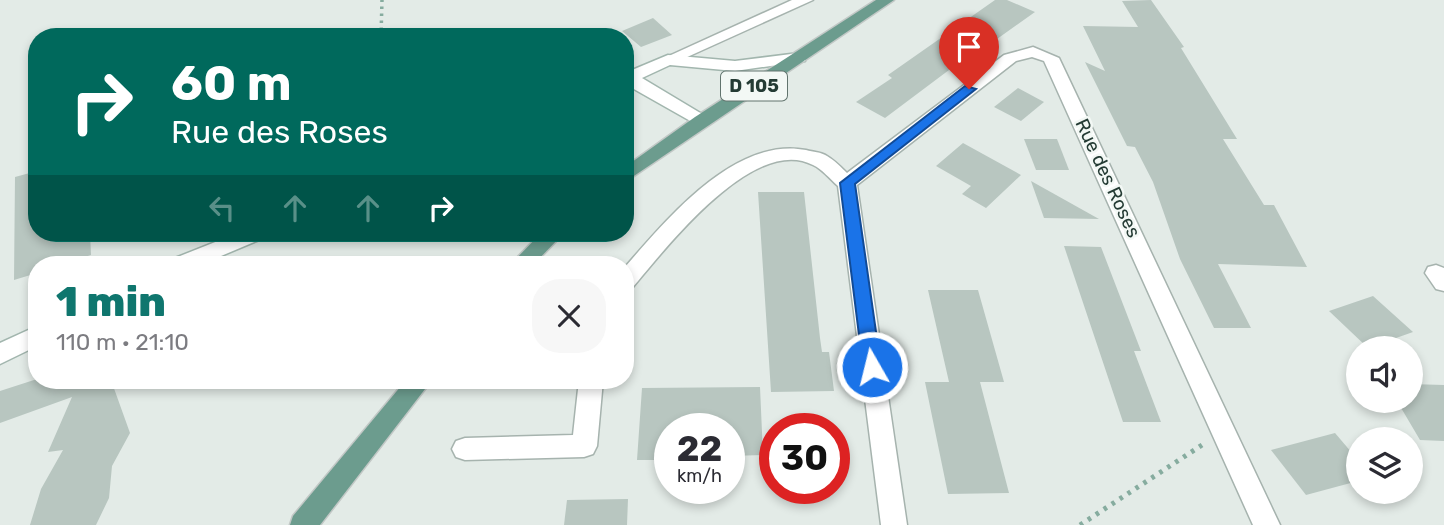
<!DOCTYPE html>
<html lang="fr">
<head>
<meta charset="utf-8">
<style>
	body { margin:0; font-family:Rubik,sans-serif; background:#f7f7f7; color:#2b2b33; height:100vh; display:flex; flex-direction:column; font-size:26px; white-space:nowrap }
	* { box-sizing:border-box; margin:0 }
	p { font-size:23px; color:#7c7c81 }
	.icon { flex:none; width:38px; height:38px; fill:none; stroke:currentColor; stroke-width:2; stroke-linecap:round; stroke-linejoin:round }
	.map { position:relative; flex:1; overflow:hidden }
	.drawer { position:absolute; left:28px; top:256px; width:606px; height:133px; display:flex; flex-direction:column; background:#fff; border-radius:28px; box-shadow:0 4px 10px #0003 }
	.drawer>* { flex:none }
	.hud { position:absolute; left:28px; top:28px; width:606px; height:214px; border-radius:28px; box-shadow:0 4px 10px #0003; background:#00695c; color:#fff; overflow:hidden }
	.controls { position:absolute; left:1346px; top:336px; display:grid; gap:14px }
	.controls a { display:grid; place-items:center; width:77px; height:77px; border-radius:50%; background:#fff; box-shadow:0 4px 10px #0003; font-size:35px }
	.speed { position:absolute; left:654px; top:413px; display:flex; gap:14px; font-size:35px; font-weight:700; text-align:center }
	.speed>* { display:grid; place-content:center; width:91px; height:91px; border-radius:50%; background:#fff; box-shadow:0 4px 10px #0003; line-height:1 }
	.speed small { font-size:18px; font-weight:400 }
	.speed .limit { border:10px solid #d22; background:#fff; color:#111 }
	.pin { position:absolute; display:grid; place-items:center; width:60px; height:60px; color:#fff; margin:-72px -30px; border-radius:50% 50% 50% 0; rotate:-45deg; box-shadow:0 0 7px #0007 }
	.pin .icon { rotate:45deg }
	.me { position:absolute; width:77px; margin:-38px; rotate:352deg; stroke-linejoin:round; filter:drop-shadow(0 0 5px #0008) }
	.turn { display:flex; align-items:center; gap:24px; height:147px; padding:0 28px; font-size:32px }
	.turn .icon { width:91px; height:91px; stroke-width:2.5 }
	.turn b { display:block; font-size:49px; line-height:60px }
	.lanes { display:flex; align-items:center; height:66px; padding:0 28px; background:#0003; justify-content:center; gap:35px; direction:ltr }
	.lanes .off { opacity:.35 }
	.round { display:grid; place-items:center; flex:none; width:74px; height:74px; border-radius:28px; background:#f7f7f7 }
	.headline { display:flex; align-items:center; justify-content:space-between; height:119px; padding:0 28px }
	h1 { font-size:42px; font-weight:800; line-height:52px; color:#0f766e }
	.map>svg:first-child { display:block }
</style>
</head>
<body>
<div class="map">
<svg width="1444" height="525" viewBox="0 0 1444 525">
	<rect width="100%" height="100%" fill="#e3ebe7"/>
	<g fill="#b8c6c0">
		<polygon points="995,0 1007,0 1035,12 997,39 993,37 885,118 856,102 892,78 888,75"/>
		<polygon points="1151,0 1184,47 1181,48 1237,139 1223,139 1264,205 1274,205 1307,267 1218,264 1251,328 1214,328 1180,259 1153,182 1135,147 1127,146 1085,62 1105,71 1083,26 1138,27 1122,1"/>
		<polygon points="653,18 672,35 641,47 622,31"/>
		<polygon points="1018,88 1044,102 1021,121 994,107"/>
		<polygon points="1024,139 1057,139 1069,170 1036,170"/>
		<polygon points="963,143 1021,175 986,208 962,194 971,186 936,166"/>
		<polygon points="37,171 37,233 90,233 91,255 62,264 37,264 37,273 14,280 15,177"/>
		<polygon points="1031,181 1099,219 1044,218"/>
		<polygon points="758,192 804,192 820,338 822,352 829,352 834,391 771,392"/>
		<polygon points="1064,246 1101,247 1141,351 1134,351 1161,422 1123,422"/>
		<polygon points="928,290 978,290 1004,382 980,382 1009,493 948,494 925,382 949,382"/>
		<polygon points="1373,296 1413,332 1368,348 1329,311"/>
		<polygon points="34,380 111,380 130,433 112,466 109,498 96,525 30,525 41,489 63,450 48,452 72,397 0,423 0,391"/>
		<polygon points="1410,384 1444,385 1444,441 1420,440 1397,401 1410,401"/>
		<polygon points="760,387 763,455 730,456 730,429 670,429 670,460 637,460 642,388"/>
		<polygon points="1335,433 1358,460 1358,481 1306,495 1271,450"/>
		<polygon points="628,499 627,525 564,525 567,500"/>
	</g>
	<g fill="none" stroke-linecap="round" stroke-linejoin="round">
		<g stroke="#a6b3ae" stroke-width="3">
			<g id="street">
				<polygon points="792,0 813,0 674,63 668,65 660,60"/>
				<path d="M1033,47L1059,58L1280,525H1253L1044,61L1032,57L1016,61L857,185L907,525H881L838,186C830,179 822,169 813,165C754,134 666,248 633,287L625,289V267C667,219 735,136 806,150C813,152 821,152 827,156C834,160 841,167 847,173L1004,55Z"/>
				<polygon points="1436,265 1444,268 1444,291 1436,289 1425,273 1428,267"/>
				<polygon points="579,380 603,380 597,446 593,454 584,457 465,460 456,457 452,449 456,441 465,438 573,435"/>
			</g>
		</g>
		<g stroke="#a2b6ae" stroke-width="3">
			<g id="secondary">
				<polygon points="799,53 805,55 805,61 735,71 670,65 642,78 707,117 710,121 701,127 625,84 625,73 668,55 735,61"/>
				<polygon points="238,233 267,233 264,238 202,264 171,264 175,258"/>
				<polygon points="37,326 37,346 0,364 0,343"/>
			</g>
		</g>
		<g stroke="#c2c8c6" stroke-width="3">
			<g id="primary">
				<polygon points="876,0 894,0 625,182 625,167 695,117"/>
				<polygon points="541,233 564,233 534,264 511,264"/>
				<polygon points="406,380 432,380 320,525 290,525 293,516"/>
			</g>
		</g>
		<polyline stroke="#86ac9f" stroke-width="3.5" stroke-dasharray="2.5 4.5" stroke-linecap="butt" points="381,37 382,0"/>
		<polyline stroke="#86ac9f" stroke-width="5" stroke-dasharray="3.5 6" stroke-linecap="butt" points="1080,525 1202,445"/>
		<use href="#street" fill="#fff" fill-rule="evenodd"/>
		<use href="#secondary" fill="#fff" fill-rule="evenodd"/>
		<use href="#primary" fill="#6c9c8e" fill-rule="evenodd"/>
	</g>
	<polygon fill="#1a73e8" stroke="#114b97" stroke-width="2" points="965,86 976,89 855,184 881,367 872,374 863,367 840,183"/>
	<g text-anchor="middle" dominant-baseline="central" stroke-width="5" stroke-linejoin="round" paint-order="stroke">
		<rect fill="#f3f8f5" stroke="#62746e" stroke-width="2" x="721" y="71.5" width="66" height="29" rx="5"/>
		<g font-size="18" font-weight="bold" fill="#243b34">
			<text x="754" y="86">D 105</text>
		</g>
		<g font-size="19" fill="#243b34" stroke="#f3f8f5">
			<text transform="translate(1108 178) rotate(65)">Rue des Roses</text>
		</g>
	</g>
</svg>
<div class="controls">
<a><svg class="icon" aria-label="sound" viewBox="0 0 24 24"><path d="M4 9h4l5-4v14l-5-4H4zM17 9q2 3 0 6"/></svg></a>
<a><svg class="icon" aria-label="layers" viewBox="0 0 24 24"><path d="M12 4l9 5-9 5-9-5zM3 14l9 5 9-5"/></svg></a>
</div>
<div class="speed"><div>22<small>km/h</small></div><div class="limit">30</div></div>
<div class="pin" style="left:969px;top:89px;background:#d93025"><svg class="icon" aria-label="arrive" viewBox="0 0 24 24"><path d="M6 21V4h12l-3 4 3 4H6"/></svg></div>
<svg class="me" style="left:872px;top:367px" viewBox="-20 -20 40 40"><circle r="17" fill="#1a73e8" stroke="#fff" stroke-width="3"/><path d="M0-11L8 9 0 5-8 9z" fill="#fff"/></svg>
<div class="hud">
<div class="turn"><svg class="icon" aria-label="right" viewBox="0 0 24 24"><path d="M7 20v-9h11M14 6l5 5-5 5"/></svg><div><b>60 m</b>Rue des Roses</div></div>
<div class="lanes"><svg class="icon off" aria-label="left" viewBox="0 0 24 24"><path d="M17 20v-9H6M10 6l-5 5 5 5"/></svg><svg class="icon off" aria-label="ahead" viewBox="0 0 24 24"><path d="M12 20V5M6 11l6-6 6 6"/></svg><svg class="icon off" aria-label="ahead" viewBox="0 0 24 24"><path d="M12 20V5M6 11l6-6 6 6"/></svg><svg class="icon" aria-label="right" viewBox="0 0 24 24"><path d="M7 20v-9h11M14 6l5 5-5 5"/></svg></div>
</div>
<section class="drawer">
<div class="headline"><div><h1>1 min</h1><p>110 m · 21:10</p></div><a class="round"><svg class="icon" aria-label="close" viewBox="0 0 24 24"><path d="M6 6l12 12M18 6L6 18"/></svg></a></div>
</section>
</div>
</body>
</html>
